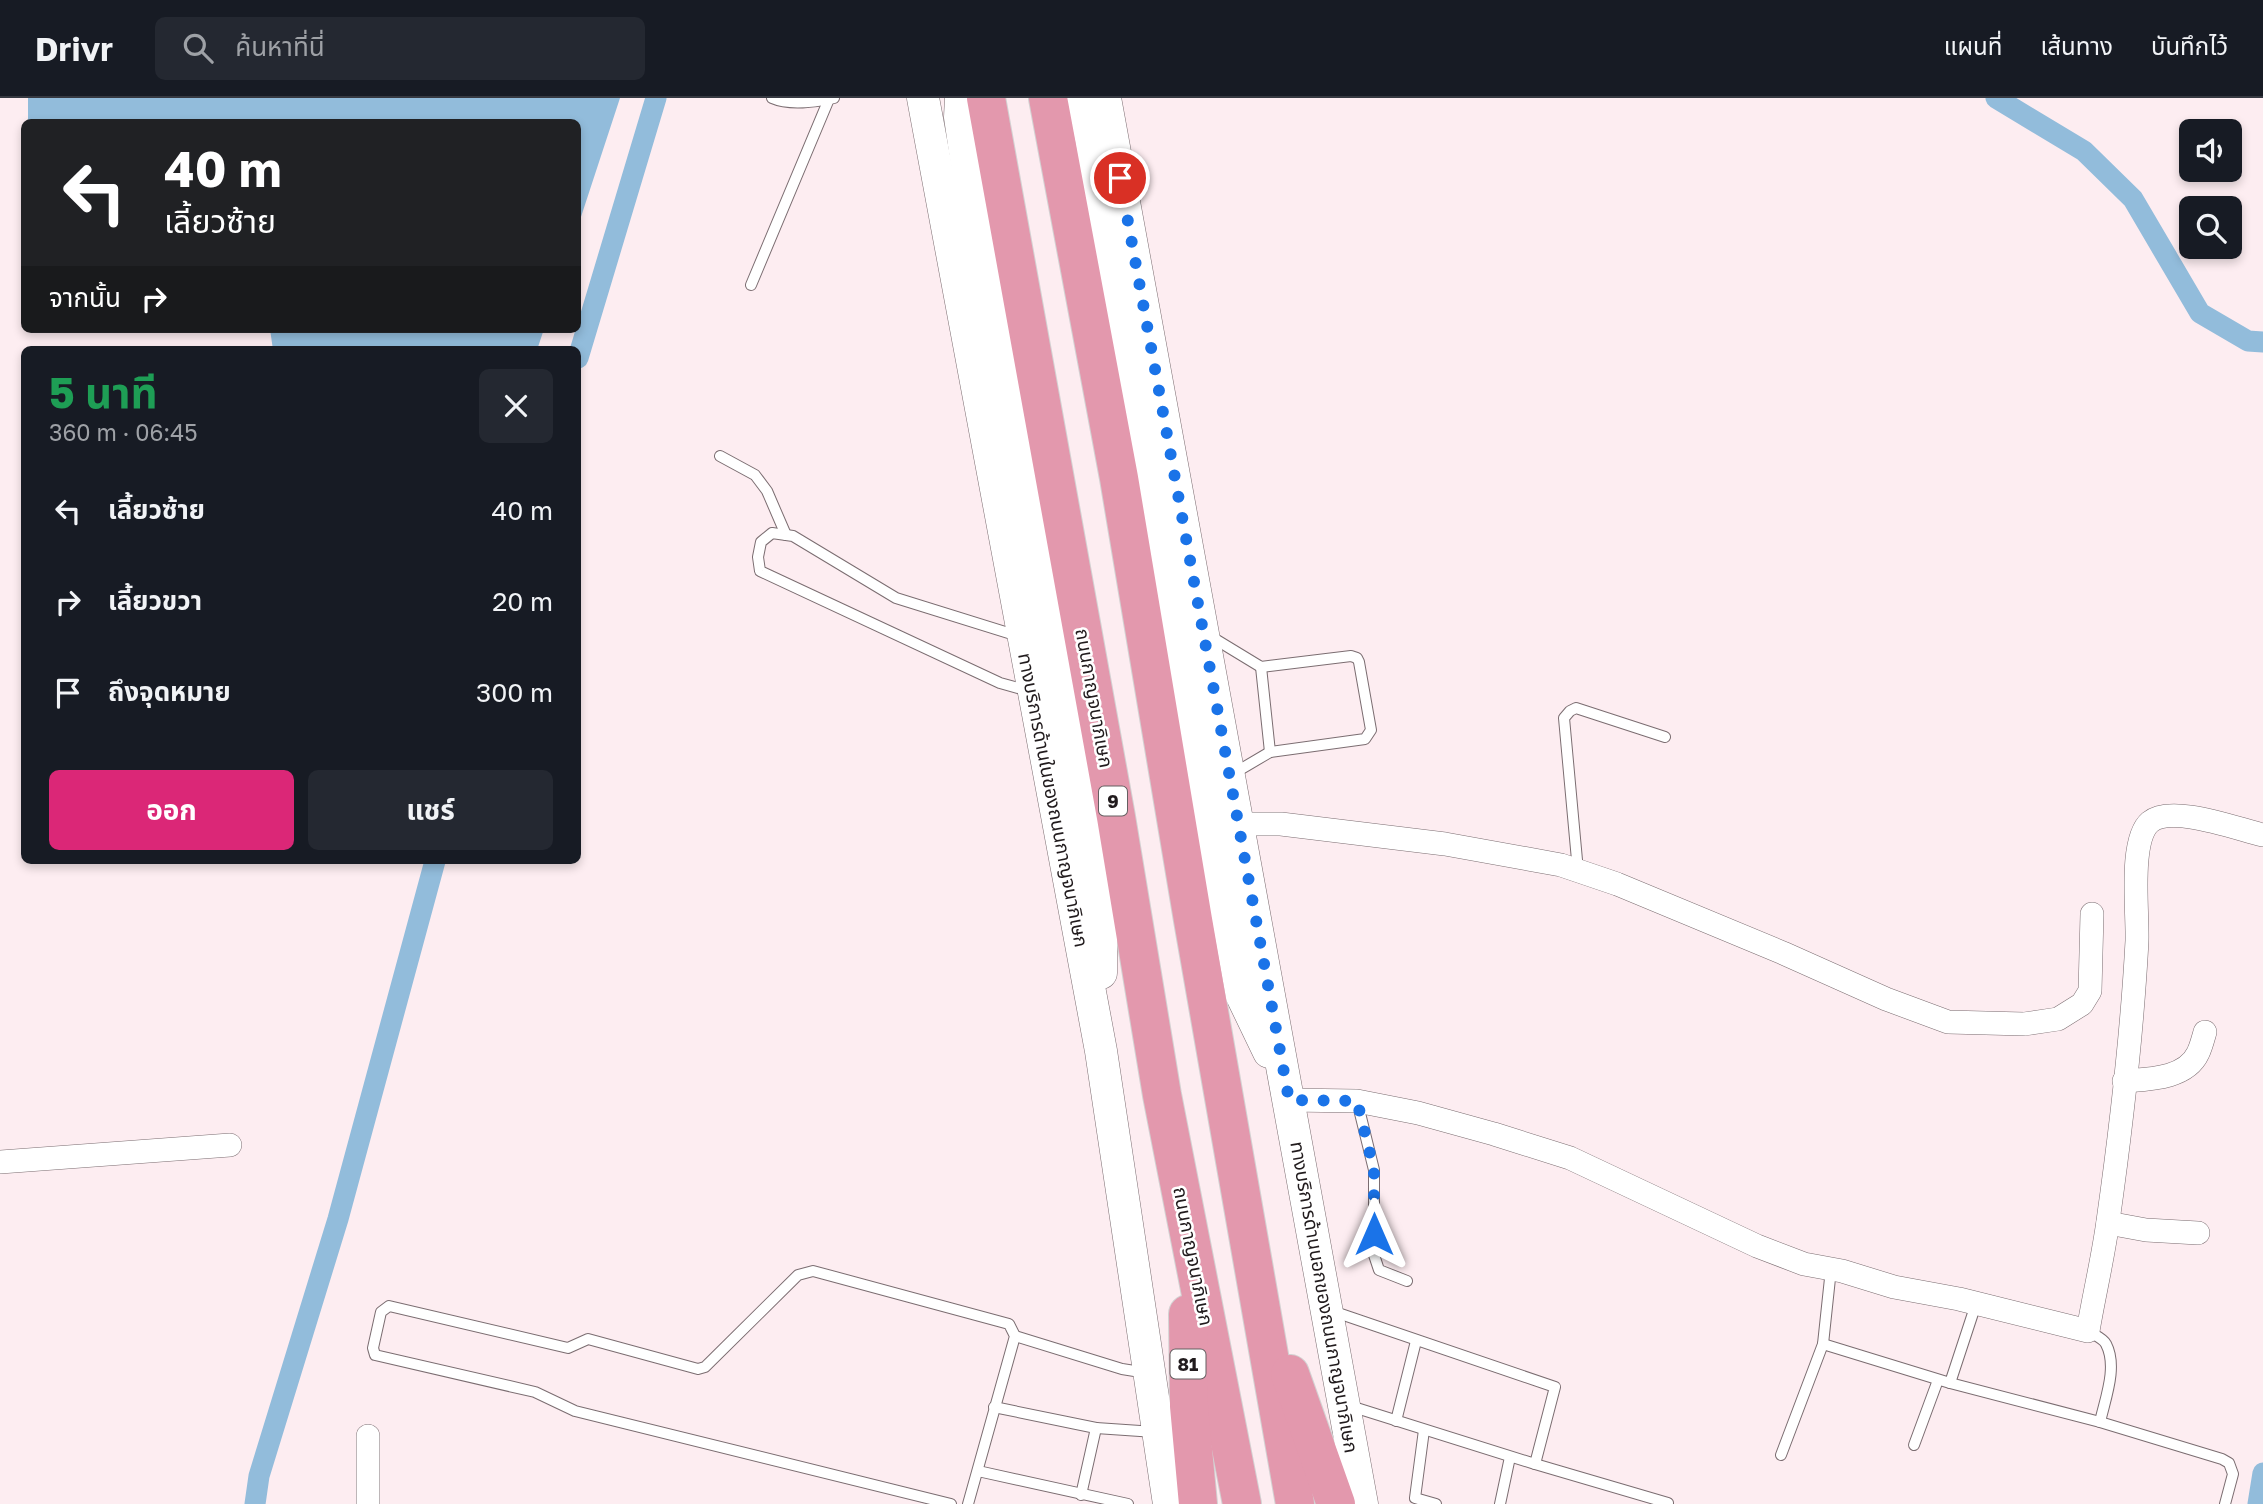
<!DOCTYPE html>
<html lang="th">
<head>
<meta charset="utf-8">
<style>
	body { margin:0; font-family:"Golos Text","Noto Sans Thai",sans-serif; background:#242831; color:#f1f3f6; height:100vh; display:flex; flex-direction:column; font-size:26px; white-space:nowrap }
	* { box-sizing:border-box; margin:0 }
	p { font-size:23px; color:#9ea1a6 }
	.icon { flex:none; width:38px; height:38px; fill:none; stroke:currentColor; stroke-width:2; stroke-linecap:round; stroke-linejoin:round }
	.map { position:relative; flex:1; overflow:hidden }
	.panel { position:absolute; left:21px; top:248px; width:560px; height:518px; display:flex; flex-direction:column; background:#171b24; border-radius:10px; box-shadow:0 4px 10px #0003 }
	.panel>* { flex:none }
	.guide { position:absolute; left:21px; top:21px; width:560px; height:214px; border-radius:10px; box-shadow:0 4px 10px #0003; background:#202124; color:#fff; overflow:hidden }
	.controls { position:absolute; left:2179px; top:21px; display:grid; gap:14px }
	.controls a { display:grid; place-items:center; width:63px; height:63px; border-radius:10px; background:#171b24; box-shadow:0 4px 10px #0003; font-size:35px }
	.pin { position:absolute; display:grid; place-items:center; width:60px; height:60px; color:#fff; margin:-30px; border:4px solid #fff; border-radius:50%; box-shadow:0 2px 7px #0007 }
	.me { position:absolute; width:77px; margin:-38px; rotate:0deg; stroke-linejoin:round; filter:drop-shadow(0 0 5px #0008) }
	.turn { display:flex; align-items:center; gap:24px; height:147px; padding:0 28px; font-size:32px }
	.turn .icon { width:91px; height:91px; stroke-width:2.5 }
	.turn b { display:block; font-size:49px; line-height:60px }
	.then { display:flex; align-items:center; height:66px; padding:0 28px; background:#0003; gap:14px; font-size:26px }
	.round { display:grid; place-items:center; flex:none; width:74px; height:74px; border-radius:10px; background:#242831 }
	.summary { display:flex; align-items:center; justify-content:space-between; height:119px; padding:0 28px }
	h1 { font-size:42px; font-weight:700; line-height:52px; color:#1e9e55 }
	.button { display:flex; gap:14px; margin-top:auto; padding:14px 28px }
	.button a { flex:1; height:80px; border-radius:10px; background:#db2777; color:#fff; font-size:28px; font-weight:700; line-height:80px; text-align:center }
	.button a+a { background:#242831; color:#f1f3f6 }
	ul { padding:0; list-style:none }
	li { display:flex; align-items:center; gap:21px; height:91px; padding:0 28px }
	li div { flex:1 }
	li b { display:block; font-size:26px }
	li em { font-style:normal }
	header { display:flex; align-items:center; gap:42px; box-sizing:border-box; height:98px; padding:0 35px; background:#171b24; border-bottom:2px solid #363941 }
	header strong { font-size:33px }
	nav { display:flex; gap:38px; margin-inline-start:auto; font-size:24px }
	.search { width:490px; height:63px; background:#242831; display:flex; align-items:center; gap:18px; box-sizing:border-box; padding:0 24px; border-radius:10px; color:#9ea1a6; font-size:26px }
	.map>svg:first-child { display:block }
</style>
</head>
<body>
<header>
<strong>Drivr</strong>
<div class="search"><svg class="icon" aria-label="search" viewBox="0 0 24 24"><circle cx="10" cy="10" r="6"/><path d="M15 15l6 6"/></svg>ค้นหาที่นี่</div>
<nav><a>แผนที่</a><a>เส้นทาง</a><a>บันทึกไว้</a></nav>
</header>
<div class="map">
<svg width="2263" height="1406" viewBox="0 0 2263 1406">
	<rect width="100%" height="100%" fill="#fdedf1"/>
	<g fill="#92bcdb">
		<polygon points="28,0 620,0 578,128 578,24 28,24"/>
		<polygon points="270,231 544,231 537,252 273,252"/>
	</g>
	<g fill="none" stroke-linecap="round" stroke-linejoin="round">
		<g stroke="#92bcdb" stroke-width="21">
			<polyline points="1996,0 2084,53 2133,101 2200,215 2248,243 2263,244"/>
			<polyline points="578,260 656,0"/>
			<polyline points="255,1406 259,1378 338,1121 435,763"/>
			<polyline points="2258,1406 2263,1375"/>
		</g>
		<g stroke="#7b6d71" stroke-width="12">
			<g id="lane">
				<path d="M772,0C790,8 815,4 834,0"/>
				<polyline points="751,187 829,1"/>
				<polyline points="720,358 755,377 767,393 786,437"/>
				<polyline points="1210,538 1261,569 1351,558 1357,560 1359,564 1371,632 1365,641 1270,654 1231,677"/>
				<polyline points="1021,539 896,500 793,438 772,435 761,444 758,459 760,473 1000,585 1029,593"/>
				<polyline points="1261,569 1270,654"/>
				<polyline points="1578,773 1564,620 1570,613 1576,610 1665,639"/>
				<polyline points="1357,1003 1374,1072 1374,1157 1379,1172 1407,1183"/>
				<polyline points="1332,1213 1555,1289 1535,1366 1347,1307"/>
				<path d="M2088,1233C2094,1237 2103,1240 2106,1246C2118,1269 2105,1301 2100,1324L2222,1361L2229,1365L2233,1376L2225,1406"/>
				<polyline points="1015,1238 1122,1271 1147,1275"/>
				<polyline points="1823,1246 1831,1171"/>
				<polyline points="1950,1285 1976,1206"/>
				<polyline points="994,1309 1096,1330 1081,1397"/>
				<polyline points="1396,1323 1416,1243"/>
				<polyline points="1096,1330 1155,1334"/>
				<polyline points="1424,1332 1415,1400 1436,1406"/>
				<polyline points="1914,1347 1938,1282"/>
				<polyline points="1781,1357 1823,1246 1950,1285 2100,1324"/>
				<polyline points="1535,1366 1668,1405"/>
				<polyline points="978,1373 1128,1406"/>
				<polyline points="951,1406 575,1313 535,1294 375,1257 373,1250 381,1214 389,1208 568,1250 588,1241 698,1271 705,1269 798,1177 813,1173 1009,1226 1015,1238 968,1406"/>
				<polyline points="1500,1406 1510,1359"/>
			</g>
		</g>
		<g stroke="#7b6d71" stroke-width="24">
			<g id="street">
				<polyline points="1238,726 1281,726 1445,746 1561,767 1617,786 1783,855 1886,901 1948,924 2024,926 2058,921 2082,906 2090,893 2092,816"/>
				<path d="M2124,983C2148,981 2186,981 2198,955C2201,949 2203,941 2205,934"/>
				<path d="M1289,1002L1357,1003L1418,1015L1494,1036L1570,1060L1757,1148L1804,1166L1842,1173L1894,1189L1959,1201L2088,1233C2094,1197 2103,1160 2108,1123C2121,1031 2132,936 2137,843C2138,814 2129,742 2150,724C2171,706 2237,731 2263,737"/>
				<polyline points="0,1064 230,1047"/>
				<polyline points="2108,1125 2146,1132 2198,1135"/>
				<polyline points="368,1338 368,1406"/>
			</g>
		</g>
		<g stroke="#7b6d71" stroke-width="33">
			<g id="secondary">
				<polyline points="923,0 1101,953 1169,1406"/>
				<polyline points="961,0 960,19 966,60 1019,362 1101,795 1101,875"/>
				<polyline points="1082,0 1091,41 1139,340 1242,898 1269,954"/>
				<polyline points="1105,0 1362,1406"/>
			</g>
		</g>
		<g stroke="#d3d1d2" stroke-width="40">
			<g id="highway">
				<polyline points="986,0 1116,719 1162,997 1242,1406"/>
				<polyline points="1048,0 1119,380 1193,822 1295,1406"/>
				<polyline points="1188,1216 1189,1308 1198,1406"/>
				<polyline points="1290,1276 1336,1406"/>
			</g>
		</g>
		<use href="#lane" stroke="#fff" stroke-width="10"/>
		<use href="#street" stroke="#fff" stroke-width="23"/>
		<use href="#secondary" stroke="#fff" stroke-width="32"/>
		<use href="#highway" stroke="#e398ad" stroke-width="38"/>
	</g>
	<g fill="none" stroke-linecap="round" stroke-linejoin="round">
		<polyline stroke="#1a73e8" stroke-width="12" stroke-dasharray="0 21.6" points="1120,80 1289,1002 1357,1003 1374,1072 1374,1136"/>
	</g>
	<g text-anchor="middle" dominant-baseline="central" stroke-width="5" stroke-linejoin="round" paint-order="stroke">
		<g fill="#fff" stroke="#645f61" stroke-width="2">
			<rect x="1099" y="688.5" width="28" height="29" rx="5"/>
			<rect x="1170.5" y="1251.5" width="35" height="29" rx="5"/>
		</g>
		<g font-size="18" font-weight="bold" fill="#211b1d">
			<text x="1113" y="703">9</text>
			<text x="1188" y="1266">81</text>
		</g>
		<g font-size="19" fill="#211b1d" stroke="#fff">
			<text transform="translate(1095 600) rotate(80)">ถนนกาญจนาภิเษก</text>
			<text transform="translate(1054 702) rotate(79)">ทางบริการด้านในของถนนกาญจนาภิเษก</text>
			<text transform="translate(1194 1158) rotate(79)">ถนนกาญจนาภิเษก</text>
			<text transform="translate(1325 1199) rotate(80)">ทางบริการด้านนอกของถนนกาญจนาภิเษก</text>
		</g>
	</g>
</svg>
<div class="controls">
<a><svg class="icon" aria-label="sound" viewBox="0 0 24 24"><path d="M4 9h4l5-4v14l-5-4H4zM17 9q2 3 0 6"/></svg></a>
<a><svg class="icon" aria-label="search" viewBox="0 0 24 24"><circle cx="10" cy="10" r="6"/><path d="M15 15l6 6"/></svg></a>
</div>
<div class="pin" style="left:1120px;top:80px;background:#d93025"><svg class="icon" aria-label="arrive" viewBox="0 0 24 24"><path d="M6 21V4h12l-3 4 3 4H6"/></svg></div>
<svg class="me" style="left:1374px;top:1136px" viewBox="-20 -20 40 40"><path d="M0-17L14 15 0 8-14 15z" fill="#1a73e8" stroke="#fff" stroke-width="4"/></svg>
<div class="guide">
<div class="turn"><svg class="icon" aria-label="left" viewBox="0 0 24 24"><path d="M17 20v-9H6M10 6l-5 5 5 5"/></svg><div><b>40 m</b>เลี้ยวซ้าย</div></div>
<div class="then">จากนั้น<svg class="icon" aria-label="right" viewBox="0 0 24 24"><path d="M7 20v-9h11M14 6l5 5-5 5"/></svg></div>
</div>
<section class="panel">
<div class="summary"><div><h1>5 นาที</h1><p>360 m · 06:45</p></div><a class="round"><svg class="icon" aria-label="close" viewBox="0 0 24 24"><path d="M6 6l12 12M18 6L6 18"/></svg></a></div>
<ul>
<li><svg class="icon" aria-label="left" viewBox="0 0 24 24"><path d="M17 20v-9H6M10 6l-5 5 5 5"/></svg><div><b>เลี้ยวซ้าย</b></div><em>40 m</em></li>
<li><svg class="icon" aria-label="right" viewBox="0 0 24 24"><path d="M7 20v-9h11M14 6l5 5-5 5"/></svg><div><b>เลี้ยวขวา</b></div><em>20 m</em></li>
<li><svg class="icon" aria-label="arrive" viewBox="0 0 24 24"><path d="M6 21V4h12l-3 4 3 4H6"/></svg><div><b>ถึงจุดหมาย</b></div><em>300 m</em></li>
</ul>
<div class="button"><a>ออก</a><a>แชร์</a></div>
</section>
</div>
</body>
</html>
